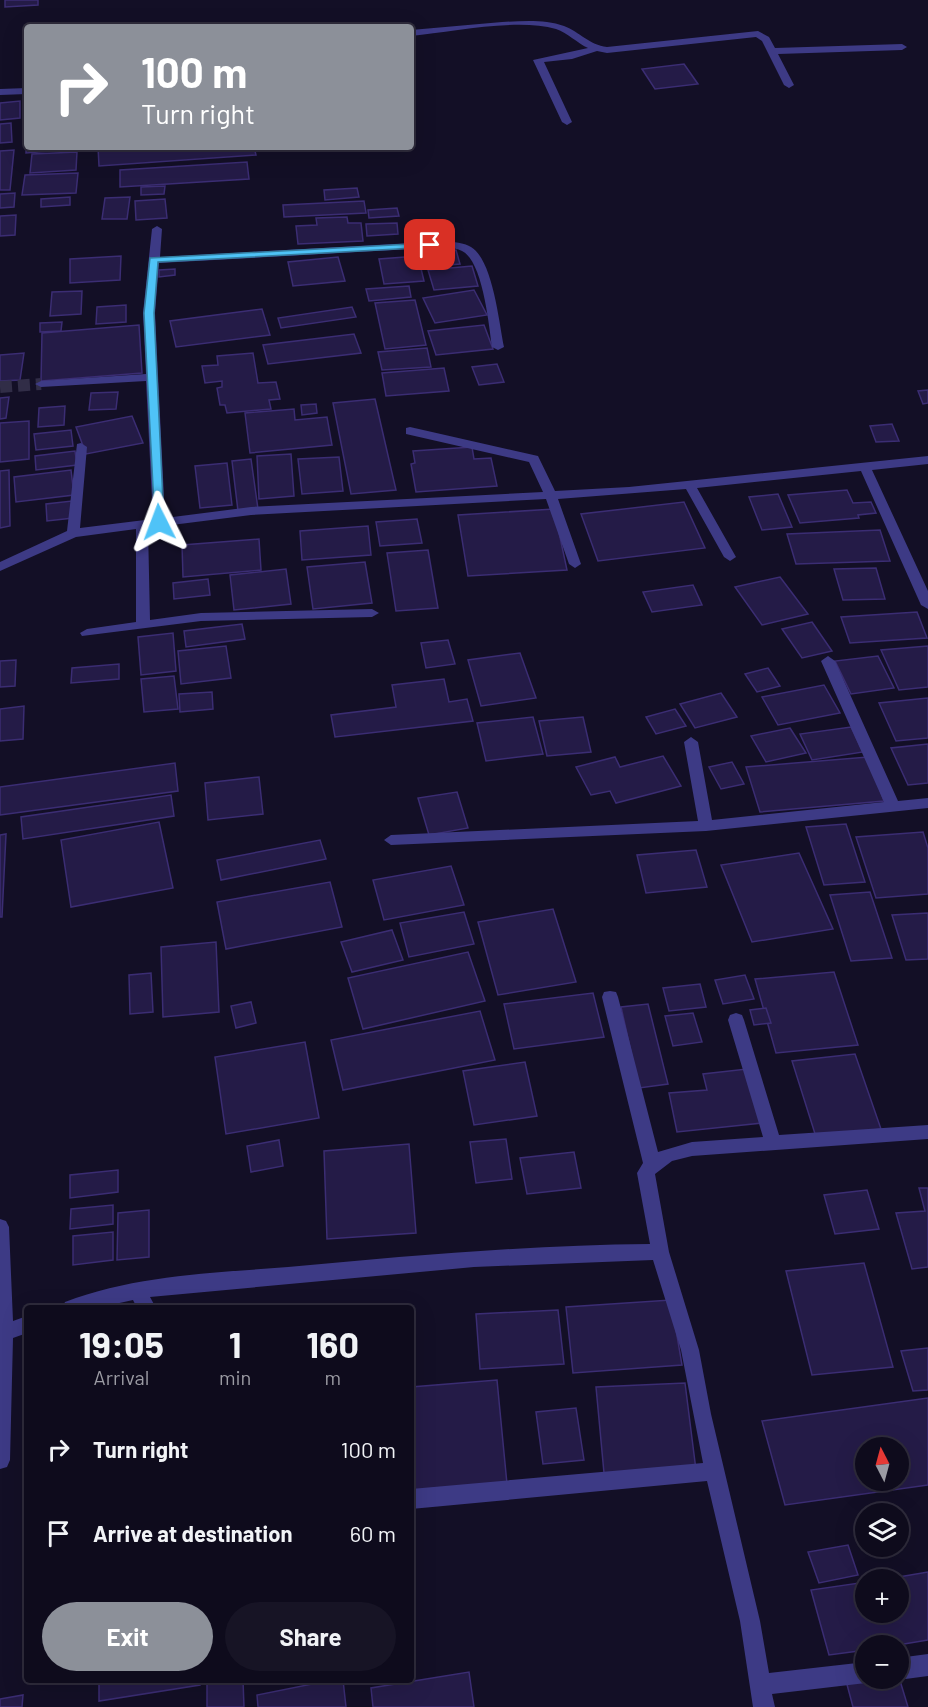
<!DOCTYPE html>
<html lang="en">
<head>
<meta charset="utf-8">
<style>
	body { margin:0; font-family:Barlow,sans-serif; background:#171425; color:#f1f3f6; height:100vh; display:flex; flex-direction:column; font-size:22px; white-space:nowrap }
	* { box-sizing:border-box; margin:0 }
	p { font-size:20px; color:#9b9ba3 }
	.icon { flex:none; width:33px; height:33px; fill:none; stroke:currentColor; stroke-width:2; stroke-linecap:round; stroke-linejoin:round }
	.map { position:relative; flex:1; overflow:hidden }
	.details { position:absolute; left:24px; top:1305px; width:390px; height:378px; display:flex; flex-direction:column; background:#0e0b1c; border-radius:6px; box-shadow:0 6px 24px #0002,0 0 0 2px #2e2b3b }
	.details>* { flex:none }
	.hud { position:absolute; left:24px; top:24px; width:390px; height:126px; border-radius:6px; box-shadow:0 6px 24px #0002,0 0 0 2px #2e2b3b; background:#8c9099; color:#fff; overflow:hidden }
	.needle { width:39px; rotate:354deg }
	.tools { position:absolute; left:855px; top:1437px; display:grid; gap:12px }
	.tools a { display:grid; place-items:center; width:54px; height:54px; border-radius:50%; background:#0e0b1c; box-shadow:0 6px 24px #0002,0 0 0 2px #2e2b3b; font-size:30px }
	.pin { position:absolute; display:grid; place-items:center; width:51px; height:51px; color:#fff; margin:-26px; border-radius:12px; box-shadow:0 3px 9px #0006 }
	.me { position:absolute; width:66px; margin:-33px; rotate:357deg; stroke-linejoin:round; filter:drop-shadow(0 0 4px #0008) }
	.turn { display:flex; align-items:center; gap:21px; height:126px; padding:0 18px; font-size:27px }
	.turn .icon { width:78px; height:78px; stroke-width:2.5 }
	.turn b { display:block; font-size:42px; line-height:51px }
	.eta { display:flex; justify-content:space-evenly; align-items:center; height:102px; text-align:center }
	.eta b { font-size:36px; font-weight:700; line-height:42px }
	.primary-button { display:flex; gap:12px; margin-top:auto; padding:12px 18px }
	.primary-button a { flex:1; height:69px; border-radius:36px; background:#8c9099; color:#fff; font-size:24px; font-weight:700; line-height:69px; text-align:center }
	.primary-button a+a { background:#171425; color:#f1f3f6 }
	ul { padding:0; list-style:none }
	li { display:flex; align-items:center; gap:18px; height:84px; padding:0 18px }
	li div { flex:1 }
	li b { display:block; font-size:22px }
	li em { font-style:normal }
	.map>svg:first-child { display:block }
</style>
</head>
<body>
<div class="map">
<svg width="928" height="1707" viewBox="0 0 928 1707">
	<rect width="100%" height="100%" fill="#130f26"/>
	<g fill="#241b47" stroke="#3b2d73" stroke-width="1.5" fill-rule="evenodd">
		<polygon points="5,0 38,0 38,5 5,7"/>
		<polygon points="684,64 698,84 655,89 642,69"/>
		<polygon points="20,101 20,118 0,120 0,103"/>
		<polygon points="11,123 12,142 0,143 0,124"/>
		<polygon points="27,137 27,147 76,147 76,149 26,153"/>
		<polygon points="98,147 254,147 256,155 99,166"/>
		<polygon points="14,150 10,190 0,190 0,151"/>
		<polygon points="77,152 76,170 30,173 32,154"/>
		<polygon points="247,162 249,179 120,187 120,170"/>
		<polygon points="78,173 76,193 22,195 25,175"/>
		<polygon points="165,186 164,194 141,195 141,187"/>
		<polygon points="357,188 359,197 325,200 324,190"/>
		<polygon points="15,193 14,207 0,208 0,194"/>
		<polygon points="70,197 70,205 41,207 41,199"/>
		<polygon points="130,197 127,219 102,219 105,198"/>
		<polygon points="165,199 167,218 136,220 135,201"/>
		<polygon points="364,201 366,213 284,217 283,205"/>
		<polygon points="397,208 399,216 369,218 368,210"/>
		<polygon points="16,215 15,235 0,236 0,216"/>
		<polygon points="347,217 348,223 361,223 363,241 298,244 296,226 317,225 316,218"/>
		<polygon points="397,223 398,234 367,236 366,224"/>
		<polygon points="456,250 460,264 437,266 433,252"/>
		<polygon points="121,256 120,280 70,283 70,259"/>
		<polygon points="418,256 424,281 384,284 379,259"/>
		<polygon points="338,257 345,281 293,286 288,262"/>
		<polygon points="472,266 478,286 434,290 428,270"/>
		<polygon points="175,269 175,275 159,277 159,270"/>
		<polygon points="409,286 411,297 369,301 366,289"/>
		<polygon points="474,290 487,315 435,323 423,298"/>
		<polygon points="82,291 81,314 50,316 52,292"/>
		<polygon points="415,300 426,345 385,349 375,303"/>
		<polygon points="126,305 126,322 96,324 97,307"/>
		<polygon points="352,307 356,317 281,328 278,318"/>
		<polygon points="262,309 270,335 176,347 170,321"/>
		<polygon points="62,322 61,331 40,332 40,323"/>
		<polygon points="139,325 142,373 41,381 42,333"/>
		<polygon points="484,325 493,349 436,355 428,331"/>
		<polygon points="354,334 361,353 268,364 263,345"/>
		<polygon points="427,348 431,367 382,370 378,352"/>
		<polygon points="24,353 20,380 0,381 0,355"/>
		<polygon points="253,353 258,383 276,382 280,399 269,400 271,409 227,413 225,405 220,405 217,388 222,387 222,381 205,383 202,366 218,365 217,356"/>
		<polygon points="497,364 504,382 479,385 472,367"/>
		<polygon points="444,368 449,391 386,396 382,373"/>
		<polygon points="928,390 928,403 923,404 918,391"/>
		<polygon points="118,392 116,409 89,410 91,393"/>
		<polygon points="9,397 6,418 0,419 0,398"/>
		<polygon points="375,399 396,490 351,494 333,403"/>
		<polygon points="316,404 317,413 302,415 301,405"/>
		<polygon points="65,406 64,425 38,427 39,408"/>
		<polygon points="294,409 295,420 327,417 332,445 250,453 245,413"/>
		<polygon points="132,416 143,443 86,454 76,427"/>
		<polygon points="29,421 29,459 0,462 0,423"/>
		<polygon points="892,424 899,441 876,442 870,426"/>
		<polygon points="71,430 73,446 36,450 34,434"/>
		<polygon points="472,447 474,459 491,458 497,486 416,492 411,464 415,463 413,451"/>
		<polygon points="75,451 77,465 36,470 35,456"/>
		<polygon points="291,454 294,496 259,499 257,456"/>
		<polygon points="339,457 343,491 302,494 298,459"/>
		<polygon points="251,459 258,509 238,511 232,461"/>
		<polygon points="227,463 232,505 200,508 195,466"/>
		<polygon points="9,470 10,526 0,528 0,471"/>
		<polygon points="71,470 74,495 16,502 14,477"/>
		<polygon points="847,490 853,503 871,502 876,513 858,515 859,518 800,523 788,495"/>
		<polygon points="778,494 792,527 762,530 749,497"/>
		<polygon points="72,501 73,518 47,521 46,504"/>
		<polygon points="684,502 705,548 598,561 581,514"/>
		<polygon points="554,509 567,570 468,576 458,515"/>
		<polygon points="417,519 422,543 380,546 376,522"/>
		<polygon points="368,526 371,555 302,560 300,531"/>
		<polygon points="880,530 890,561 796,564 787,534"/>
		<polygon points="259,539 261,570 183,577 182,545"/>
		<polygon points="428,550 438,608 396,611 387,553"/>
		<polygon points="365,562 372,603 313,609 307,567"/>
		<polygon points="876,568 885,599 843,600 834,569"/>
		<polygon points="286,569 291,604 234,610 230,575"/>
		<polygon points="780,577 808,614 762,625 735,587"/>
		<polygon points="208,579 210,595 174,599 173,583"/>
		<polygon points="693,585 702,605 652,612 643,592"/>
		<polygon points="917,612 927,638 850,643 841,617"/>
		<polygon points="812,622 832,651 802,658 782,629"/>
		<polygon points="242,624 245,639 186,647 184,631"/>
		<polygon points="173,633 176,671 141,675 138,637"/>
		<polygon points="448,640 455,664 426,668 421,643"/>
		<polygon points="226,646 231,678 181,684 178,651"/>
		<polygon points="928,646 928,687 899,690 881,650"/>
		<polygon points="520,653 536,698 481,706 468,660"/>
		<polygon points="878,656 894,688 851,694 835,661"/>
		<polygon points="16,660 15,686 0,687 0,661"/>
		<polygon points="119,664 119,679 71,683 72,668"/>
		<polygon points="768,668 780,686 757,692 745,674"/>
		<polygon points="174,676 178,709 144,712 141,679"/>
		<polygon points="444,679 449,702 467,699 473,721 335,737 331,715 396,707 392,685"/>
		<polygon points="824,685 840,713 778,725 762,697"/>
		<polygon points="212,692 213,709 180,712 179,694"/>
		<polygon points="721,693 737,717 695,728 680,704"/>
		<polygon points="928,698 928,738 896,741 879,703"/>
		<polygon points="24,706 23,739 0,741 0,709"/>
		<polygon points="675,709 686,726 656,734 646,717"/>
		<polygon points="533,717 543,754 486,761 477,723"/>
		<polygon points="583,717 591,752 547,756 539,721"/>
		<polygon points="851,727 863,752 812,760 800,734"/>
		<polygon points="790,728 806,753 766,762 751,736"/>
		<polygon points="928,744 928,783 908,785 891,748"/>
		<polygon points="663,756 681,786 616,803 610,791 591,795 576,767 615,757 620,767"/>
		<polygon points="868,757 884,801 760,812 746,767"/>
		<polygon points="732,762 744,784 721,789 709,767"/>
		<polygon points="175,763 178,791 0,815 0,787"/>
		<polygon points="259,777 263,814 208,820 205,783"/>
		<polygon points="457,792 468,828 429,835 418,798"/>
		<polygon points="171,795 174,816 23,839 21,817"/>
		<polygon points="159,822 173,888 71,907 61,840"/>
		<polygon points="846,824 865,882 824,885 806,827"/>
		<polygon points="923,832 928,848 928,894 876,898 856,837"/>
		<polygon points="6,834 2,917 0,917 0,835"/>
		<polygon points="320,840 326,859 221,880 217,860"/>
		<polygon points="696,850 707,887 646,893 637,855"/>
		<polygon points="799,853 833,929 752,942 721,865"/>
		<polygon points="451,866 464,905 384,920 373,880"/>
		<polygon points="330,882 342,927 226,949 217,902"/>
		<polygon points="870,892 892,958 851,961 830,895"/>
		<polygon points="553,909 576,982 498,995 478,922"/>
		<polygon points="464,912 474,944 409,957 400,923"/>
		<polygon points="928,913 928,959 906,960 892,915"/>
		<polygon points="392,930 403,960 352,972 341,942"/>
		<polygon points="216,942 219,1012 163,1017 161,947"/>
		<polygon points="468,952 485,1001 363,1029 348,978"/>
		<polygon points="834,972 858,1045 776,1053 755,979"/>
		<polygon points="151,973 153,1012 130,1014 129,975"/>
		<polygon points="745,975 754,999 723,1004 715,980"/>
		<polygon points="700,984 706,1007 669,1011 663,988"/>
		<polygon points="593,993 604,1037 514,1049 504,1004"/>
		<polygon points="251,1002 256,1023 236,1028 231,1006"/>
		<polygon points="648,1004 668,1084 639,1088 621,1007"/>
		<polygon points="766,1008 771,1023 754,1025 750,1010"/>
		<polygon points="480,1011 495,1060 343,1090 331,1040"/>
		<polygon points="693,1013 702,1042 673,1046 665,1016"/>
		<polygon points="305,1042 319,1118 226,1134 215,1057"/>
		<polygon points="855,1054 881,1129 816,1137 792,1061"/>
		<polygon points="525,1062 537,1116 474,1125 463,1071"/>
		<polygon points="747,1069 762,1123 677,1132 669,1093 707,1090 703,1074"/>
		<polygon points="506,1139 512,1179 476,1183 470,1142"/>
		<polygon points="279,1140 283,1166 251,1172 247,1146"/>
		<polygon points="409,1144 416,1233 327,1239 324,1151"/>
		<polygon points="574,1152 581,1188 527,1194 520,1158"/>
		<polygon points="118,1170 118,1192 70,1198 70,1175"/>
		<polygon points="919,1188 928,1188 928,1267 912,1269 896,1213 925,1211"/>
		<polygon points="867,1190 879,1229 835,1234 824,1195"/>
		<polygon points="113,1205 113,1224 70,1229 71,1209"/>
		<polygon points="149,1210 149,1257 117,1260 118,1213"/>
		<polygon points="113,1232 113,1260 73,1265 73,1236"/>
		<polygon points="864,1263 893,1367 812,1375 786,1271"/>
		<polygon points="671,1300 682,1365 573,1373 566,1307"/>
		<polygon points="558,1310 564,1364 480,1369 476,1314"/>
		<polygon points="928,1348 928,1390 913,1391 901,1351"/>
		<polygon points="497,1380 507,1484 411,1492 411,1387"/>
		<polygon points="685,1383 696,1470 604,1473 596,1387"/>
		<path d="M928,1398V1485L785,1505L762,1421ZM866,1448H898V1480H866Z"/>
		<polygon points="576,1408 584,1460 543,1464 536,1412"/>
		<polygon points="848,1545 858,1575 819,1583 808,1552"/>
		<polygon points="928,1572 928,1640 892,1646 866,1646 866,1650 829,1655 811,1590 866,1582 866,1612 898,1612 898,1580 881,1580"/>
		<polygon points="469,1672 474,1707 373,1707 371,1688"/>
		<polygon points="898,1674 908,1707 853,1707 845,1677 898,1678"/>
		<polygon points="99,1680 200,1680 200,1685 99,1701"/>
		<polygon points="207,1680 243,1680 244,1707 207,1707"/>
		<polygon points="332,1680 343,1680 346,1707 258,1707 257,1695"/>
		<polygon points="23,1695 22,1707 0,1707 0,1699"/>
	</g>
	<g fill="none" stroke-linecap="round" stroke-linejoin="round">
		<polyline stroke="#312d47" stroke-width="12" stroke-dasharray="12 6" stroke-linecap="butt" points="0,387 41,384"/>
		<g fill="#3d3a85" fill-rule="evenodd">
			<path d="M502,22C522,21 545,19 564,26C580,32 589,45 607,47L758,31L769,37L775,48L902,44L907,47L902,50L778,54L794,85L789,88L784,85L762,41L756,37L607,53L597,51L572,59L544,62L572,122L567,125L562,122L533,60L588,48C577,43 568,33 556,29C517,18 452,32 411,36V30Z"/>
			<polygon points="27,88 27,94 0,95 0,89"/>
			<path d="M157,226L162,229L160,257L430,242C443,242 459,240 471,247C493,260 499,323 504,347L498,350L492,347C489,326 483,261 462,251C453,246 440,249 430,248L159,263L155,313L165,518L251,507L543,492L529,462L406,434V428L410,427L538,456L555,491L629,487L928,456V464L872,470L928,591V609L921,605L861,471L697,488L736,557L730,561L724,557L686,489L558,499L581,564L575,568L569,564L546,499L251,515L148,528L150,620L201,613L372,609L379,613L372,617L201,621L82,636L80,633L87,629L136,622V529L76,537L0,571V562L67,531L77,444L81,443L87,447L80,528L153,519L146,381L41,387L35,384L41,381L146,374L143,313L152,229Z"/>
			<polygon points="828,656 835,661 898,801 928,798 928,808 706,831 391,845 384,840 391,835 698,821 684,742 691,737 698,742 712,820 884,802 821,661"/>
			<path d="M610,991L616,992L618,997L658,1152L692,1142L763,1137L728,1020L730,1015L736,1013L742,1015L744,1020L779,1135L928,1125V1139L692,1156L672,1161L655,1174L669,1252L699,1350L711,1414L760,1621L769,1673L866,1662V1678H874L866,1683L772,1694L775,1707H753L740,1621L707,1481L411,1509V1489L703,1463L681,1350L653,1260L474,1267L150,1297L156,1308H137L133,1300L97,1308H62L65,1302C136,1275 213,1273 288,1267C408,1256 529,1245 650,1244L637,1173L643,1163L602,997L604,992Z"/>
			<polygon points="0,1219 6,1221 9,1227 13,1321 27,1316 27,1333 13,1338 10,1460 7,1467 0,1469"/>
			<polygon points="928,1654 928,1676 898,1680 896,1678 898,1678 898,1658"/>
		</g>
	</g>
	<polygon fill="#4fc3f7" stroke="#337fa1" stroke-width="1.5" points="430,243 433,243 433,247 158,262 154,313 164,522 155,525 144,313 150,258"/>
</svg>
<div class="tools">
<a><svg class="needle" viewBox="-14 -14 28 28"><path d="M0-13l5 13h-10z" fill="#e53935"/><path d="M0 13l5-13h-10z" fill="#9b9ba3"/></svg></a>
<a><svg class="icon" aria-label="layers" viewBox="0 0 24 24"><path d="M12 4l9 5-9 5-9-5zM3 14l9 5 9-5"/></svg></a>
<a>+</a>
<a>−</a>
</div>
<div class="pin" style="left:430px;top:245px;background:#d93025"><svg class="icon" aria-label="arrive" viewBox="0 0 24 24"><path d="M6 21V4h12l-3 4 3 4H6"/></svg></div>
<svg class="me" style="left:159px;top:522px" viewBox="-20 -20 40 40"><path d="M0-17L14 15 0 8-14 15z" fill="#4fc3f7" stroke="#fff" stroke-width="4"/></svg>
<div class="hud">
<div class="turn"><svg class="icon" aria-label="right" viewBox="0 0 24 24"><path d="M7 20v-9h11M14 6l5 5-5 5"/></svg><div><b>100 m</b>Turn right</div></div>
</div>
<section class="details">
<div class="eta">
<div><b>19:05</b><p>Arrival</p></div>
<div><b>1</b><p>min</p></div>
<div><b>160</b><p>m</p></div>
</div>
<ul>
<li><svg class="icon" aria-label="right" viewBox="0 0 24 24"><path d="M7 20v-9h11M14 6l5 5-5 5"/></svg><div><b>Turn right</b></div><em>100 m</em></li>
<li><svg class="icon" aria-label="arrive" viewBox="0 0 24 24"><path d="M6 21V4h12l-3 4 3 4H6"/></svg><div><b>Arrive at destination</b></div><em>60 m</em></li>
</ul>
<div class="primary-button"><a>Exit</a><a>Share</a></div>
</section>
</div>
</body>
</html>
